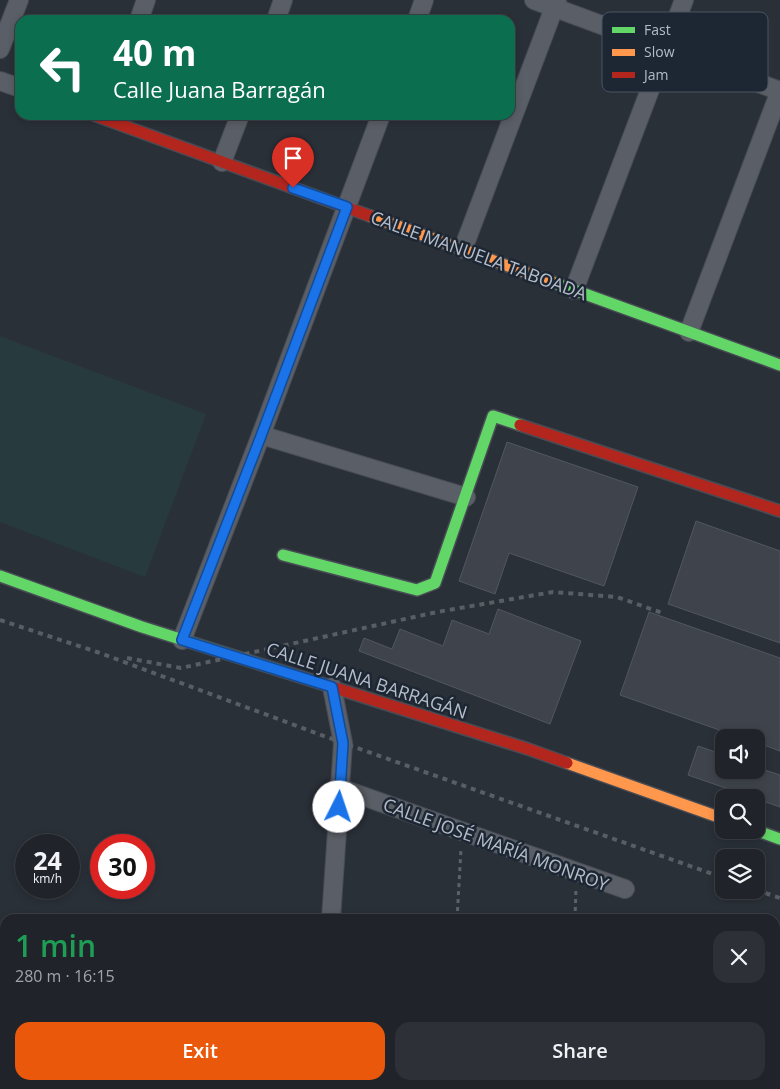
<!DOCTYPE html>
<html lang="en">
<head>
<meta charset="utf-8">
<style>
	body { margin:0; font-family:"Open Sans",sans-serif; background:#2d3036; color:#f1f3f6; height:100vh; display:flex; flex-direction:column; font-size:19px; white-space:nowrap }
	* { box-sizing:border-box; margin:0 }
	p { font-size:16px; color:#a2a4a8 }
	.icon { flex:none; width:28px; height:28px; fill:none; stroke:currentColor; stroke-width:2; stroke-linecap:round; stroke-linejoin:round }
	.map { position:relative; flex:1; overflow:hidden }
	.drawer { position:absolute; left:0px; top:914px; width:780px; height:176px; display:flex; flex-direction:column; background:#20242a; border-radius:15px 15px 0 0; box-shadow:0 2px 8px #0003,0 0 0 1px #3d4147 }
	.drawer>* { flex:none }
	.top-card { position:absolute; left:15px; top:15px; width:500px; height:105px; border-radius:15px; box-shadow:0 2px 8px #0003,0 0 0 1px #3d4147; background:#0b6e4f; color:#fff; overflow:hidden }
	.controls { position:absolute; left:715px; top:729px; display:grid; gap:10px }
	.controls a { display:grid; place-items:center; width:50px; height:50px; border-radius:10px; background:#20242a; box-shadow:0 2px 8px #0003,0 0 0 1px #3d4147; font-size:25px }
	.speed { position:absolute; left:15px; top:834px; display:flex; gap:10px; font-size:25px; font-weight:700; text-align:center }
	.speed>* { display:grid; place-content:center; width:65px; height:65px; border-radius:50%; background:#20242a; box-shadow:0 2px 8px #0003,0 0 0 1px #3d4147; line-height:1 }
	.speed small { font-size:12px; font-weight:400 }
	.speed .limit { border:8px solid #d22; background:#fff; color:#111 }
	.pin { position:absolute; display:grid; place-items:center; width:42px; height:42px; color:#fff; margin:-51px -21px; border-radius:50% 50% 50% 0; rotate:-45deg; box-shadow:0 0 5px #0007 }
	.pin .icon { rotate:45deg }
	.me { position:absolute; width:55px; margin:-28px; rotate:4deg; stroke-linejoin:round; filter:drop-shadow(0 0 4px #0008) }
	.turn { display:flex; align-items:center; gap:18px; height:105px; padding:0 15px; font-size:22px }
	.turn .icon { width:65px; height:65px; stroke-width:2.5 }
	.turn b { display:block; font-size:35px; line-height:42px }
	.round { display:grid; place-items:center; flex:none; width:52px; height:52px; border-radius:15px; background:#2d3036 }
	.headline { display:flex; align-items:center; justify-content:space-between; height:85px; padding:0 15px }
	h1 { font-size:30px; font-weight:600; line-height:38px; color:#1e9e55 }
	.button { display:flex; gap:10px; margin-top:auto; padding:10px 15px }
	.button a { flex:1; height:58px; border-radius:15px; background:#ea580c; color:#fff; font-size:20px; font-weight:600; line-height:58px; text-align:center }
	.button a+a { background:#2d3036; color:#f1f3f6 }
	.map>svg:first-child { display:block }
</style>
</head>
<body>
<div class="map">
<svg width="780" height="1089" viewBox="0 0 780 1089">
	<rect width="100%" height="100%" fill="#2a3038"/>
	<polygon fill="#273a3e" points="0,336 206,414 145,577 0,522"/>
	<g fill="#3f444c" stroke="#52575f">
		<polygon points="507,442 638,487 604,586 509,553 495,594 459,581"/>
		<polygon points="696,521 780,551 780,643 668,604"/>
		<polygon points="498,609 581,641 550,724 359,651 364,638 392,649 400,629 443,646 452,620 489,634"/>
		<polygon points="649,612 780,658 780,751 756,742 756,738 742,738 620,695"/>
		<polygon points="698,746 724,755 724,770 756,770 756,767 780,775 780,807 688,775"/>
	</g>
	<g fill="none" stroke-linecap="round" stroke-linejoin="round">
		<g stroke="#484c55" stroke-width="20">
			<g id="street">
				<polyline points="534,0 780,91"/>
				<polyline points="139,20 146,0"/>
				<polyline points="276,20 283,0"/>
				<polyline points="417,20 424,0"/>
				<polyline points="0,49 19,0"/>
				<polyline points="0,81 20,88"/>
				<polyline points="222,162 240,115"/>
				<polyline points="463,249 557,0"/>
				<polyline points="574,290 684,0"/>
				<polyline points="689,332 780,91"/>
				<polyline points="261,435 466,497"/>
				<polyline points="182,640 261,435 381,115"/>
				<polyline points="340,788 625,889"/>
				<polyline points="331,919 343,743 332,687"/>
				<polyline points="322,1089 322,1085"/>
			</g>
		</g>
		<g stroke="#484c55" stroke-width="14">
			<g id="fast">
				<polyline points="552,282 780,365"/>
				<polyline points="283,555 417,590 435,583 493,416 520,425"/>
				<polyline points="0,576 142,627 288,673"/>
				<polyline points="755,830 780,839"/>
			</g>
		</g>
		<g stroke="#484c55" stroke-width="14">
			<g id="slow">
				<polyline points="370,216 552,282"/>
				<polyline points="567,763 724,819"/>
			</g>
		</g>
		<g stroke="#484c55" stroke-width="14">
			<g id="jam">
				<polyline points="94,115 370,216"/>
				<polyline points="520,425 780,511"/>
				<polyline points="288,673 528,749 567,763"/>
			</g>
		</g>
		<g stroke="#5c6268" stroke-width="3" stroke-dasharray="4 4" stroke-linecap="butt">
			<polyline points="457,919 461,849"/>
			<polyline points="575,919 576,888"/>
			<polyline points="775,1042 780,1042"/>
			<polyline points="445,1089 445,1085"/>
			<polyline points="561,1089 561,1085"/>
			<polyline points="666,1089 667,1085"/>
		</g>
		<use href="#street" stroke="#5a5e66" stroke-width="18"/>
		<use href="#fast" stroke="#63d668" stroke-width="11"/>
		<use href="#slow" stroke="#ff974d" stroke-width="11"/>
		<use href="#jam" stroke="#b3261e" stroke-width="11"/>
		<g stroke="#595d64" stroke-width="4" stroke-dasharray="5 5" stroke-linecap="butt">
			<polyline points="0,620 97,652 343,743 724,878"/>
			<polyline points="127,658 181,668 437,612 553,592 617,597 665,614"/>
			<polyline points="756,890 780,898"/>
		</g>
	</g>
	<g fill="none" stroke-linecap="round" stroke-linejoin="round">
		<g stroke="#114b97" stroke-width="12">
			<polyline id="route" points="293,188 347,207 261,436 182,640 332,687 343,743 339,807"/>
		</g>
		<use href="#route" stroke="#1a73e8" stroke-width="9"/>
	</g>
	<g text-anchor="middle" dominant-baseline="central" stroke-width="5" stroke-linejoin="round" paint-order="stroke">
		<g font-size="18" fill="#b4bcc9" stroke="#1d2633">
			<text transform="translate(479 255) rotate(20)">CALLE MANUELA TABOADA</text>
			<text transform="translate(367 680) rotate(18)">CALLE JUANA BARRAGÁN</text>
			<text transform="translate(496 844) rotate(20)">CALLE JOSÉ MARÍA MONROY</text>
		</g>
	</g>
	<rect x="602" y="12" width="166" height="80" rx="8" fill="#1d2633" stroke="#4a5360" stroke-width="1"/>
	<rect x="612" y="27" width="23" height="6" fill="#63d668"/>
	<rect x="612" y="49" width="23" height="7" fill="#ff974d"/>
	<rect x="612" y="72" width="23" height="6" fill="#b3261e"/>
	<g font-size="14" fill="#b4bcc9">
		<text x="644" y="35">Fast</text>
		<text x="644" y="57">Slow</text>
		<text x="644" y="80">Jam</text>
	</g>
</svg>
<div class="controls">
<a><svg class="icon" aria-label="sound" viewBox="0 0 24 24"><path d="M4 9h4l5-4v14l-5-4H4zM17 9q2 3 0 6"/></svg></a>
<a><svg class="icon" aria-label="search" viewBox="0 0 24 24"><circle cx="10" cy="10" r="6"/><path d="M15 15l6 6"/></svg></a>
<a><svg class="icon" aria-label="layers" viewBox="0 0 24 24"><path d="M12 4l9 5-9 5-9-5zM3 14l9 5 9-5"/></svg></a>
</div>
<div class="speed"><div>24<small>km/h</small></div><div class="limit">30</div></div>
<div class="pin" style="left:293px;top:188px;background:#d93025"><svg class="icon" aria-label="arrive" viewBox="0 0 24 24"><path d="M6 21V4h12l-3 4 3 4H6"/></svg></div>
<svg class="me" style="left:339px;top:807px" viewBox="-20 -20 40 40"><circle r="19" fill="#fff"/><path d="M0-13L10 11 0 6-10 11z" fill="#1a73e8"/></svg>
<div class="top-card">
<div class="turn"><svg class="icon" aria-label="left" viewBox="0 0 24 24"><path d="M17 20v-9H6M10 6l-5 5 5 5"/></svg><div><b>40 m</b>Calle Juana Barragán</div></div>
</div>
<section class="drawer">
<div class="headline"><div><h1>1 min</h1><p>280 m · 16:15</p></div><a class="round"><svg class="icon" aria-label="close" viewBox="0 0 24 24"><path d="M6 6l12 12M18 6L6 18"/></svg></a></div>
<div class="button"><a>Exit</a><a>Share</a></div>
</section>
</div>
</body>
</html>
